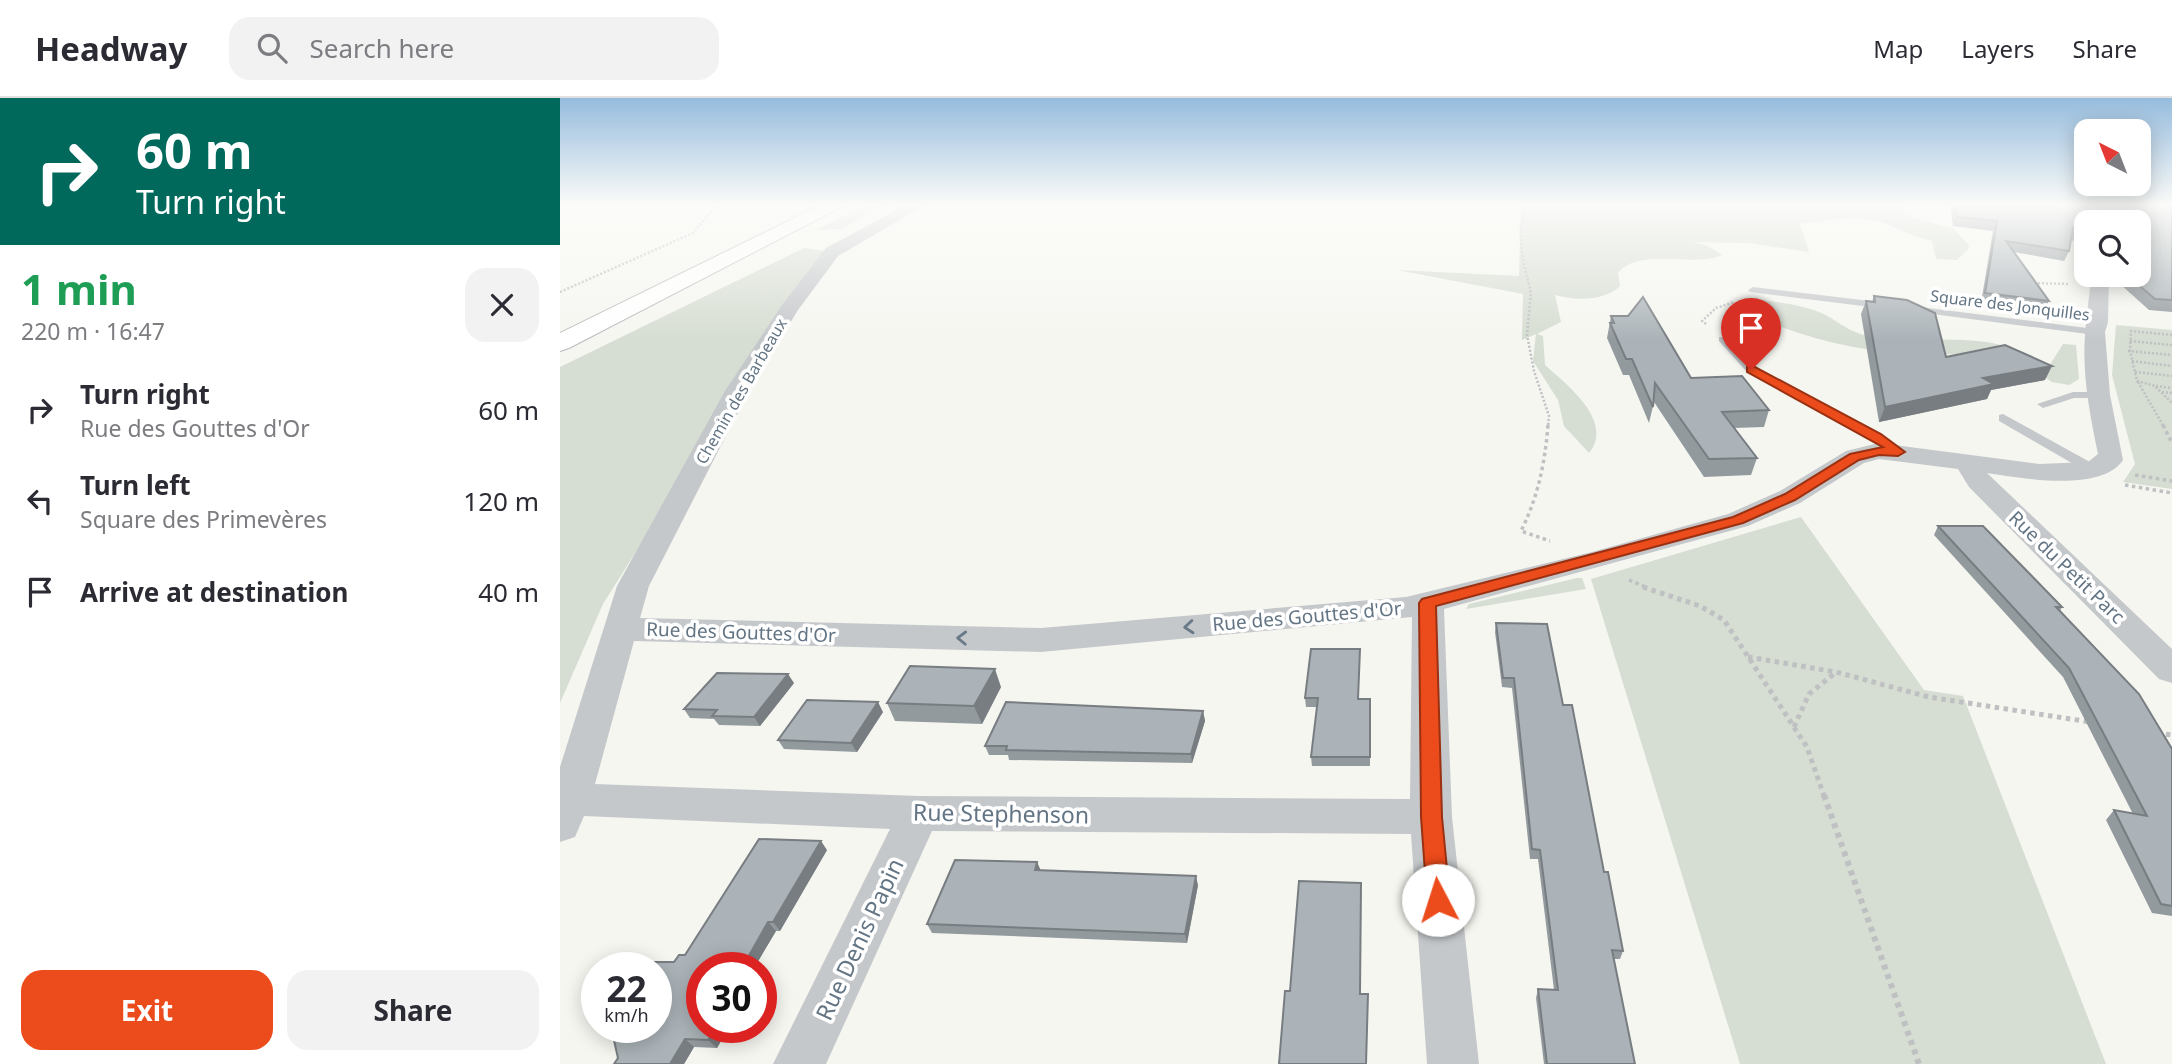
<!DOCTYPE html>
<html lang="en">
<head>
<meta charset="utf-8">
<style>
	body { margin:0; font-family:"Noto Sans",sans-serif; background:#f2f2f3; color:#2b2b33; height:100vh; display:flex; flex-direction:column; font-size:26px; white-space:nowrap }
	* { box-sizing:border-box; margin:0 }
	p { font-size:23px; color:#7c7c81 }
	.icon { flex:none; width:38px; height:38px; fill:none; stroke:currentColor; stroke-width:2; stroke-linecap:round; stroke-linejoin:round }
	.map { position:relative; flex:1; overflow:hidden }
	.details { display:flex; flex-direction:column; background:#fff; width:560px }
	.details>* { flex:none }
	.banner { background:#00695c; color:#fff; overflow:hidden }
	.needle { width:46px; rotate:318deg }
	.buttons { position:absolute; left:1514px; top:21px; display:grid; gap:14px }
	.buttons a { display:grid; place-items:center; width:77px; height:77px; border-radius:14px; background:#fff; box-shadow:0 4px 18px #0003; font-size:35px }
	.speed { position:absolute; left:21px; top:854px; display:flex; gap:14px; font-size:35px; font-weight:700; text-align:center }
	.speed>* { display:grid; place-content:center; width:91px; height:91px; border-radius:50%; background:#fff; box-shadow:0 4px 18px #0003; line-height:1 }
	.speed small { font-size:18px; font-weight:400 }
	.speed .limit { border:10px solid #d22; background:#fff; color:#111 }
	.pin { position:absolute; display:grid; place-items:center; width:60px; height:60px; color:#fff; margin:-72px -30px; border-radius:50% 50% 50% 0; rotate:-45deg; box-shadow:0 0 7px #0007 }
	.pin .icon { rotate:45deg }
	.me { position:absolute; width:77px; margin:-38px; rotate:355deg; stroke-linejoin:round; filter:drop-shadow(0 0 5px #0008) }
	.turn { display:flex; align-items:center; gap:24px; height:147px; padding:0 21px; font-size:32px }
	.turn .icon { width:91px; height:91px; stroke-width:2.5 }
	.turn b { display:block; font-size:49px; line-height:60px }
	.round { display:grid; place-items:center; flex:none; width:74px; height:74px; border-radius:21px; background:#f2f2f3 }
	.overview { display:flex; align-items:center; justify-content:space-between; height:119px; padding:0 21px }
	h1 { font-size:42px; font-weight:700; line-height:52px; color:#1e9e55 }
	.primary-button { display:flex; gap:14px; margin-top:auto; padding:14px 21px }
	.primary-button a { flex:1; height:80px; border-radius:21px; background:#ec4b1b; color:#fff; font-size:28px; font-weight:700; line-height:80px; text-align:center }
	.primary-button a+a { background:#f2f2f3; color:#2b2b33 }
	ul { padding:0; list-style:none }
	li { display:flex; align-items:center; gap:21px; height:91px; padding:0 21px }
	li div { flex:1 }
	li b { display:block; font-size:26px }
	li em { font-style:normal }
	header { display:flex; align-items:center; gap:42px; box-sizing:border-box; height:98px; padding:0 35px; background:#fff; border-bottom:2px solid #e1e1e2 }
	header strong { font-size:33px }
	nav { display:flex; gap:38px; margin-inline-start:auto; font-size:24px }
	.search { width:490px; height:63px; background:#f2f2f3; display:flex; align-items:center; gap:18px; box-sizing:border-box; padding:0 24px; border-radius:21px; color:#7c7c81; font-size:26px }
	main { display:flex; flex:1; min-height:0 }
	.map>svg:first-child { display:block }
</style>
</head>
<body>
<header>
<strong>Headway</strong>
<div class="search"><svg class="icon" aria-label="search" viewBox="0 0 24 24"><circle cx="10" cy="10" r="6"/><path d="M15 15l6 6"/></svg>Search here</div>
<nav><a>Map</a><a>Layers</a><a>Share</a></nav>
</header>
<main>
<section class="details">
<div class="banner">
<div class="turn"><svg class="icon" aria-label="right" viewBox="0 0 24 24"><path d="M7 20v-9h11M14 6l5 5-5 5"/></svg><div><b>60 m</b>Turn right</div></div>
</div>
<div class="overview"><div><h1>1 min</h1><p>220 m · 16:47</p></div><a class="round"><svg class="icon" aria-label="close" viewBox="0 0 24 24"><path d="M6 6l12 12M18 6L6 18"/></svg></a></div>
<ul>
<li><svg class="icon" aria-label="right" viewBox="0 0 24 24"><path d="M7 20v-9h11M14 6l5 5-5 5"/></svg><div><b>Turn right</b><p>Rue des Gouttes d'Or</p></div><em>60 m</em></li>
<li><svg class="icon" aria-label="left" viewBox="0 0 24 24"><path d="M17 20v-9H6M10 6l-5 5 5 5"/></svg><div><b>Turn left</b><p>Square des Primevères</p></div><em>120 m</em></li>
<li><svg class="icon" aria-label="arrive" viewBox="0 0 24 24"><path d="M6 21V4h12l-3 4 3 4H6"/></svg><div><b>Arrive at destination</b></div><em>40 m</em></li>
</ul>
<div class="primary-button"><a>Exit</a><a>Share</a></div>
</section>
<div class="map">
<svg width="1612" height="966" viewBox="0 0 1612 966">
	<rect width="100%" height="100%" fill="#f6f6f1"/>
	<g fill="#d6ddd2">
		<polygon points="309,106 328,106 281,131 256,132"/>
		<path d="M961,106H1336L1349,119L1392,130L1409,147L1408,151L1397,162L1376,161L1372,143C1355,139 1341,132 1326,126C1304,116 1267,122 1240,126L1249,154L1189,145L1133,144L1148,148L1162,157C1135,170 1079,149 1058,175L1060,188C1045,203 1016,203 995,197L1001,224L977,236L983,238L985,267C1006,286 1055,323 1029,355L1004,328L998,302L973,263L976,236L962,242L963,196L837,172L959,178Z"/>
		<polygon points="244,150 272,154 229,211 43,506 0,605 0,269"/>
		<path d="M1202,202C1224,205 1252,208 1271,220C1286,230 1295,236 1314,239C1353,245 1417,236 1449,250C1354,267 1259,251 1173,208Z"/>
		<polygon points="1556,227 1612,232 1612,391 1563,384 1575,366 1552,277"/>
		<polygon points="1503,246 1516,247 1519,281 1509,287 1492,284 1483,278"/>
		<polygon points="1241,419 1364,592 1403,598 1546,966 1180,966 1031,481"/>
		<polygon points="1017,480 1022,480 1026,491 906,511 909,506"/>
	</g>
	<g fill="none" stroke-linecap="round" stroke-linejoin="round">
		<g stroke="#b7babd" stroke-width="2">
			<polygon id="trunk" points="263,106 287,106 9,250 0,253 0,235"/>
		</g>
		<g stroke="#bec0c2" stroke-width="2.5" stroke-dasharray="2 2" stroke-linecap="butt">
			<polyline points="966,106 960,133 963,162 971,195 967,237 974,273 989,318 988,329"/>
			<polyline points="1470,185 1510,186"/>
			<polyline points="0,194 133,135 154,110 162,106"/>
			<polyline points="1146,226 1142,223 1156,210 1174,204"/>
			<polyline points="1612,237 1571,233 1570,253 1577,283 1595,288 1612,305"/>
			<polyline points="1570,243 1612,247"/>
			<polyline points="1568,253 1612,257"/>
			<polyline points="1572,263 1612,268"/>
			<polyline points="1575,274 1612,278"/>
			<polyline points="1578,284 1604,329"/>
			<polyline points="1596,288 1612,290"/>
			<polyline points="1602,294 1612,295"/>
		</g>
		<g stroke="#bec0c2" stroke-width="3.5" stroke-dasharray="3.5 3.5" stroke-linecap="butt">
			<path d="M988,327C985,365 978,399 961,433L990,443"/>
			<polyline points="1603,327 1612,345"/>
			<polyline points="1575,377 1612,383"/>
			<polyline points="1565,387 1612,395"/>
			<polyline points="1069,482 1088,490"/>
		</g>
		<g stroke="#bec0c2" stroke-width="5" stroke-dasharray="4.5 4.5" stroke-linecap="butt">
			<polyline points="1083,489 1140,508 1164,522 1247,649 1264,698"/>
			<polyline points="1188,559 1276,574 1369,599 1530,624"/>
			<polyline points="1234,629 1249,596 1275,575"/>
			<polyline points="1597,635 1612,637"/>
		</g>
		<polyline stroke="#bec0c2" stroke-width="6" stroke-dasharray="5 5" stroke-linecap="butt" points="1264,697 1359,966"/>
		<g fill="#c5c8cb" fill-rule="evenodd">
			<polygon points="1193,189 1327,205 1332,208 1327,211 1190,194 1188,192"/>
			<polygon points="1352,208 1535,231 1540,234 1535,237 1349,213 1349,209"/>
			<polygon points="1159,239 1167,239 1195,270 1321,336 1344,354 1338,358 1187,274 1159,243"/>
			<polygon points="1513,294 1538,294 1544,297 1538,300 1514,300 1483,310 1477,306"/>
			<polygon points="1443,316 1539,369 1541,372 1539,375 1529,375 1439,323 1439,317"/>
		</g>
		<g fill="#c5c8cb" fill-rule="evenodd">
			<path d="M348,106H367L278,158L238,212L189,293L89,488L80,520L481,530L846,499L1032,454L1168,416L1220,393L1286,353L1319,345L1479,366L1528,364L1538,356C1530,317 1522,277 1525,237C1526,217 1530,197 1531,177H1549L1548,224L1545,234L1550,297L1563,362C1541,395 1461,380 1427,375L1612,551V585L1599,581L1409,389L1398,371L1319,361L1304,365L1240,405L1188,428L884,511L892,719L919,966H867L851,736L372,733L266,966H213L330,731L24,718L15,739L0,744V669L57,488L165,293L222,207L266,150ZM852,519L850,701L359,698L35,686L74,543L481,554Z"/>
			<polygon points="1524,106 1538,106 1542,124 1526,124"/>
		</g>
		<use href="#trunk" fill="#fff" fill-rule="evenodd"/>
	</g>
	<g fill="#939a9e">
		<polygon points="1390,106 1527,106 1529,117 1542,117 1540,106 1612,106 1612,214 1589,212 1550,177 1578,177 1526,124 1526,155 1511,141 1509,153 1504,163 1454,154 1489,203 1483,213 1421,205 1433,133 1393,128"/>
		<polygon points="1314,198 1386,259 1485,282 1431,292 1427,301 1319,324 1301,216 1306,203 1312,204"/>
		<polygon points="1051,218 1131,280 1209,312 1204,329 1174,330 1197,360 1191,377 1144,379 1094,304 1089,325 1069,277 1063,277 1047,240"/>
		<polygon points="1378,428 1502,509 1500,513 1612,651 1612,818 1592,815 1546,722 1554,712 1573,716 1503,579 1374,437"/>
		<polygon points="936,525 1003,607 1063,853 1060,861 1054,861 1075,966 984,966 976,900 978,891 994,892 978,761 970,761 952,590 942,589 935,534"/>
		<polygon points="234,585 200,628 159,627 154,621 130,620 124,611"/>
		<polygon points="441,589 422,626 335,623 327,605"/>
		<polygon points="745,600 810,601 810,668 752,668 751,659 757,609 746,609"/>
		<polygon points="643,613 645,623 632,665 449,662 448,657 429,657 425,648"/>
		<polygon points="323,614 297,654 224,651 218,642"/>
		<polygon points="267,752 220,833 216,833 194,870 142,870 142,929 169,929 157,950 134,949 124,966 114,864"/>
		<polygon points="477,764 480,772 638,787 627,845 372,835 367,826"/>
	</g>
	<g fill="#787d81">
		<polygon points="1492,268 1485,282 1431,292 1427,301 1319,324 1325,309 1423,280"/>
		<polygon points="435,571 441,589 422,626 414,608"/>
		<polygon points="228,576 234,585 200,628 194,619"/>
		<polygon points="318,604 323,614 297,654 291,645"/>
		<polygon points="643,613 645,623 632,665 631,656"/>
		<polygon points="261,743 267,752 220,833 213,824"/>
		<polygon points="477,764 481,773 475,772"/>
		<polygon points="636,778 638,787 627,845 625,836"/>
		<polygon points="208,824 216,833 194,870 182,870"/>
		<polygon points="156,929 169,929 157,950 148,942"/>
		<polygon points="125,941 134,949 124,966 110,966"/>
	</g>
	<g fill="#abb3b8" stroke="#787d81" stroke-width="2">
		<polygon points="1395,106 1527,106 1529,117 1549,117 1546,106 1612,106 1612,202 1595,201 1567,177 1578,177 1578,124 1526,124 1526,141 1513,130 1509,153 1446,143 1489,203 1425,195 1437,123 1397,119"/>
		<polygon points="1314,198 1347,202 1375,215 1386,259 1445,247 1492,268 1423,280 1434,286 1325,309 1306,203 1315,204"/>
		<polygon points="1083,199 1131,280 1182,278 1209,312 1162,314 1197,360 1149,361 1095,285 1093,309 1072,261 1066,261 1050,225 1054,225 1051,218 1068,218"/>
		<polygon points="1378,428 1423,428 1502,509 1496,509 1579,596 1612,651 1612,808 1601,806 1554,712 1587,718 1509,570"/>
		<polygon points="936,525 987,526 1003,607 1012,607 1044,774 1048,774 1063,853 1052,852 1075,966 987,966 978,891 998,892 980,752 972,751 954,580 943,580"/>
		<polygon points="751,551 800,551 798,601 810,601 810,659 751,659 758,600 745,600"/>
		<polygon points="350,568 435,571 414,608 327,605"/>
		<polygon points="157,575 228,576 194,619 152,618 157,612 124,611"/>
		<polygon points="247,602 318,604 291,645 218,642"/>
		<polygon points="446,604 643,613 631,656 446,652 447,648 425,648"/>
		<polygon points="199,741 261,743 213,824 208,824 182,870 142,870 142,929 156,929 148,942 125,941 110,966 54,966 58,960 51,929 96,929 96,870 84,870 94,864 114,864 119,857 125,857"/>
		<polygon points="395,762 477,764 475,772 636,778 625,836 367,826"/>
		<polygon points="739,783 801,785 800,896 808,896 806,966 719,966 725,893 730,893"/>
	</g>
	<defs><path id="oneway-chevron" d="M-2-3.5L2.5 0L-2 3.5" fill="none" stroke-width="1.6" stroke-linecap="round" stroke-linejoin="round" transform="scale(1.75)"/></defs>
	<g stroke="#687988">
		<use href="#oneway-chevron" transform="translate(629 529) rotate(175)"/>
		<use href="#oneway-chevron" transform="translate(402 540) rotate(-178)"/>
	</g>
	<linearGradient id="sky" x2="0" y2="1"><stop stop-color="#96bcdd"/><stop offset="0.44" stop-color="#fbfbf9"/><stop offset="1" stop-color="#fbfbf9" stop-opacity="0"/></linearGradient>
	<rect width="1612" height="242" fill="url(#sky)"/>
	<polygon fill="#ec4b1b" stroke="#993112" stroke-width="2" points="1187,269 1195,269 1321,336 1345,354 1338,358 1319,357 1299,362 1235,402 1183,425 876,508 882,719 890,802 887,809 878,812 870,809 867,802 861,719 859,505 862,501 1173,419 1225,396 1290,356 1323,349 1187,274"/>
	<g text-anchor="middle" dominant-baseline="central" stroke-width="7" stroke-linejoin="round" paint-order="stroke">
		<g font-size="16" fill="#637584" stroke="#fff">
			<text transform="translate(1450 207) rotate(7)">Square des Jonquilles</text>
			<text transform="translate(181 293) rotate(-60)">Chemin des Barbeaux</text>
		</g>
		<g font-size="19" fill="#637584" stroke="#fff">
			<text transform="translate(1507 469) rotate(44)">Rue du Petit Parc</text>
			<text transform="translate(747 518) rotate(-5)">Rue des Gouttes d'Or</text>
			<text transform="translate(181 534) rotate(2)">Rue des Gouttes d'Or</text>
		</g>
		<g font-size="23" fill="#637584" stroke="#fff">
			<text transform="translate(441 715) rotate(1)">Rue Stephenson</text>
			<text transform="translate(299 841) rotate(-65)">Rue Denis Papin</text>
		</g>
	</g>
</svg>
<div class="buttons">
<a><svg class="needle" viewBox="-14 -14 28 28"><path d="M0-13l5 13h-10z" fill="#e53935"/><path d="M0 13l5-13h-10z" fill="#7c7c81"/></svg></a>
<a><svg class="icon" aria-label="search" viewBox="0 0 24 24"><circle cx="10" cy="10" r="6"/><path d="M15 15l6 6"/></svg></a>
</div>
<div class="speed"><div>22<small>km/h</small></div><div class="limit">30</div></div>
<div class="pin" style="left:1191px;top:272px;background:#d93025"><svg class="icon" aria-label="arrive" viewBox="0 0 24 24"><path d="M6 21V4h12l-3 4 3 4H6"/></svg></div>
<svg class="me" style="left:878px;top:802px" viewBox="-20 -20 40 40"><circle r="19" fill="#fff"/><path d="M0-13L10 11 0 6-10 11z" fill="#ec4b1b"/></svg>
</div>
</main>
</body>
</html>
